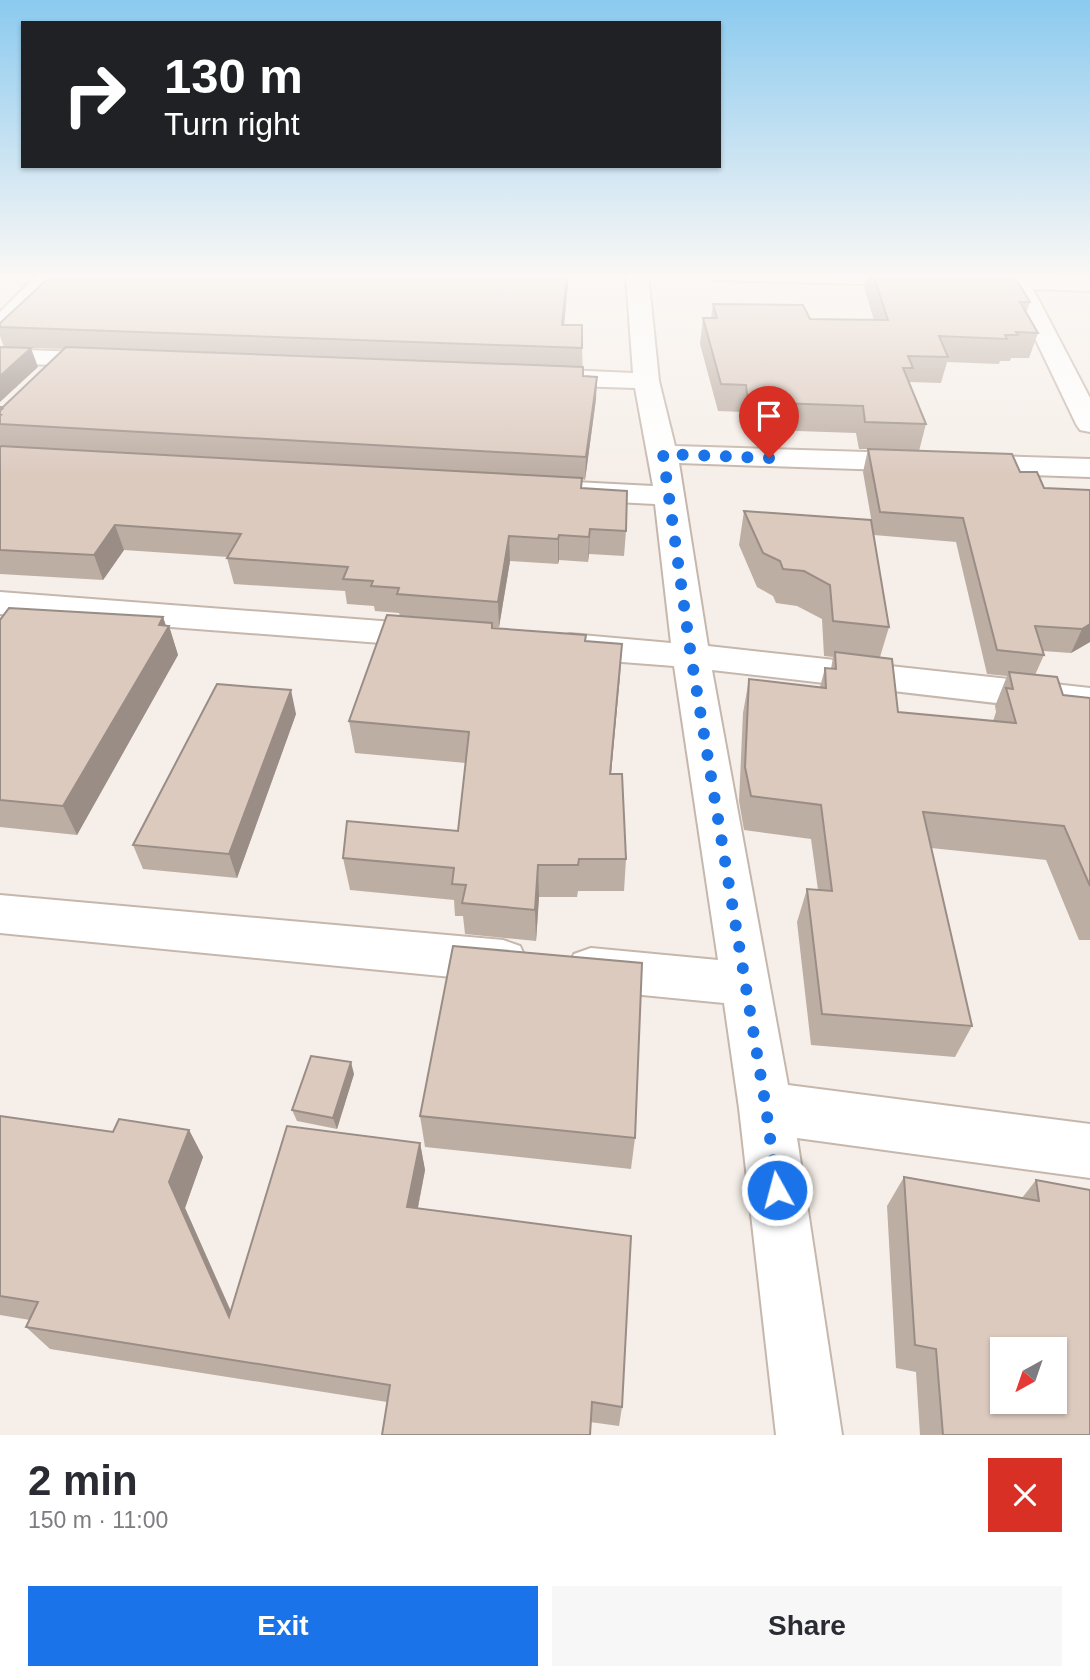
<!DOCTYPE html>
<html lang="en">
<head>
<meta charset="utf-8">
<style>
	body { margin:0; font-family:Arial,sans-serif; background:#f7f7f7; color:#2b2b33; height:100vh; display:flex; flex-direction:column; font-size:26px; white-space:nowrap }
	* { box-sizing:border-box; margin:0 }
	p { font-size:23px; color:#7c7c81 }
	.icon { flex:none; width:38px; height:38px; fill:none; stroke:currentColor; stroke-width:2; stroke-linecap:round; stroke-linejoin:round }
	.map { position:relative; height:1435px; overflow:hidden }
	.panel { display:flex; flex-direction:column; background:#fff; flex:1 }
	.panel>* { flex:none }
	.banner { position:absolute; left:21px; top:21px; width:700px; height:147px; border-radius:0px; box-shadow:0 2px 5px #0004; background:#202124; color:#fff; overflow:hidden }
	.needle { width:46px; rotate:220deg }
	.buttons { position:absolute; left:990px; top:1337px; display:grid; gap:14px }
	.buttons a { display:grid; place-items:center; width:77px; height:77px; border-radius:0px; background:#fff; box-shadow:0 2px 5px #0004; font-size:35px }
	.pin { position:absolute; display:grid; place-items:center; width:60px; height:60px; color:#fff; margin:-72px -30px; border-radius:50% 50% 50% 0; rotate:-45deg; box-shadow:0 0 7px #0007 }
	.pin .icon { rotate:45deg }
	.me { position:absolute; width:77px; margin:-38px; rotate:353deg; stroke-linejoin:round; filter:drop-shadow(0 0 5px #0008) }
	.turn { display:flex; align-items:center; gap:24px; height:147px; padding:0 28px; font-size:32px }
	.turn .icon { width:91px; height:91px; stroke-width:2.5 }
	.turn b { display:block; font-size:49px; line-height:60px }
	.round { display:grid; place-items:center; flex:none; width:74px; height:74px; border-radius:0px; background:#f7f7f7 }
	.headline { display:flex; align-items:center; justify-content:space-between; height:119px; padding:0 28px }
	h1 { font-size:42px; font-weight:700; line-height:52px }
	.primary-button { display:flex; gap:14px; margin-top:auto; padding:14px 28px }
	.primary-button a { flex:1; height:80px; border-radius:0px; background:#1a73e8; color:#fff; font-size:28px; font-weight:700; line-height:80px; text-align:center }
	.primary-button a+a { background:#f7f7f7; color:#2b2b33 }
	.map>svg:first-child { display:block }
</style>
</head>
<body>
<div class="map">
<svg width="1090" height="1435" viewBox="0 0 1090 1435">
	<rect width="100%" height="100%" fill="#f6efe9"/>
	<g fill="none" stroke-linecap="round" stroke-linejoin="round">
		<g stroke="#c6b7ad" stroke-width="4">
			<g id="street">
				<polygon points="38,274 61,274 8,330 0,332 0,312"/>
				<polygon points="626,274 648,274 659,381 675,446 1090,459 1090,477 679,463 708,646 1090,688 1090,714 712,670 788,1085 1090,1124 1090,1178 797,1138 842,1435 776,1435 739,1108 724,1003 591,990 574,984 567,969 574,954 591,948 718,960 674,666 570,658 557,654 552,646 557,638 570,634 671,643 655,504 575,500 564,497 560,491 564,485 575,482 653,486 635,388 544,385 535,382 531,377 535,372 544,369 633,373"/>
				<polygon points="707,274 965,274 1090,277 1090,291 1033,289 1090,398 1090,432 1080,430 1076,424 1011,288 718,280 710,279"/>
				<polygon points="0,349 106,353 115,355 118,360 115,365 106,367 0,363"/>
				<polygon points="0,592 433,625 446,628 451,636 446,644 433,647 0,614"/>
				<polygon points="0,895 503,940 520,946 527,961 520,976 503,982 0,933"/>
			</g>
		</g>
		<use href="#street" fill="#fff" fill-rule="evenodd"/>
	</g>
	<g fill="#bdaea4">
		<polygon points="53,274 569,274 564,325 582,348 583,376 596,399 585,480 582,479 582,488 626,531 624,556 589,554 588,562 559,560 558,564 510,561 499,627 493,627 493,628 585,641 622,644 611,774 626,859 624,891 578,891 577,897 539,897 536,941 465,934 463,916 455,916 454,900 350,890 343,858 458,831 466,763 355,753 349,721 400,616 399,613 375,611 374,606 347,604 345,591 234,584 227,558 228,557 124,550 103,580 0,574 0,446 1,446 0,444 0,407 3,407 65,349 4,347 0,336 0,323"/>
		<polygon points="867,274 1013,274 1030,302 1026,313 1038,333 1029,358 1011,358 1010,361 1000,361 999,364 947,362 941,383 909,382 926,424 919,451 1012,454 1090,642 1071,653 1043,651 1044,655 1035,675 1063,695 1090,698 1090,940 1079,940 1046,860 931,848 972,1026 955,1057 811,1045 797,922 807,889 818,890 811,839 744,830 739,801 743,713 749,679 820,687 825,668 831,669 833,657 824,656 822,619 797,606 776,603 773,596 757,587 739,545 744,511 889,627 880,657 898,712 993,721 996,712 995,706 1007,676 987,674 956,542 874,535 863,472 868,449 859,449 856,433 744,429 742,412 718,411 700,344 703,318 711,318 713,304 810,319 874,320 864,287"/>
		<polygon points="163,617 166,626 169,626 178,655 77,835 0,827 0,620"/>
		<polygon points="296,714 237,878 143,869 133,845"/>
		<polygon points="354,1074 337,1129 297,1121 292,1110"/>
		<polygon points="0,1116 113,1132 189,1130 203,1157 185,1208 231,1311 420,1143 425,1170 418,1208 622,1407 619,1426 590,1422 387,1402 50,1349 26,1327 30,1320 0,1315"/>
		<polygon points="420,1116 635,1138 631,1169 425,1147"/>
		<polygon points="904,1177 1022,1198 1036,1180 1090,1435 920,1435 916,1372 896,1368 887,1206"/>
	</g>
	<g fill="#9a8d86">
		<polygon points="567,274 569,274 562,345 562,325"/>
		<polygon points="31,348 38,367 0,402 0,376"/>
		<polygon points="597,377 596,399 585,480 586,457"/>
		<polygon points="115,525 124,550 103,580 94,555"/>
		<polygon points="590,529 589,554 588,562 589,537"/>
		<polygon points="559,535 559,560 558,564 558,539"/>
		<polygon points="509,536 510,561 499,627 498,602"/>
		<polygon points="163,617 167,629 169,626 178,655 77,835 63,806"/>
		<polygon points="1090,624 1090,642 1071,653 1082,629"/>
		<polygon points="622,644 620,676 608,806 610,774"/>
		<polygon points="291,690 296,714 237,878 229,854"/>
		<polygon points="538,865 539,897 536,941 535,910"/>
		<polygon points="351,1062 354,1074 337,1129 333,1118"/>
		<polygon points="189,1130 203,1157 185,1208 243,1339 229,1317 169,1182"/>
		<polygon points="420,1143 425,1170 413,1232 407,1207"/>
	</g>
	<g fill="#dccabf" stroke="#9a8d86" stroke-width="2" fill-rule="evenodd">
		<polygon points="53,274 567,274 562,325 582,325 582,348 0,327 0,323"/>
		<polygon points="873,274 1013,274 1030,302 1020,302 1038,333 1016,332 1018,335 1005,335 1007,339 939,336 948,357 908,356 913,368 903,368 926,424 865,422 863,406 748,402 746,385 721,384 703,318 717,318 713,304 803,305 810,319 888,320"/>
		<polygon points="0,347 31,348 0,376"/>
		<polygon points="66,347 583,367 583,376 597,377 586,457 0,424 0,416 1,415 0,415 0,411 2,409 0,409 0,407 3,407"/>
		<polygon points="0,446 582,478 581,488 627,491 626,531 590,529 589,537 559,535 558,539 509,536 498,602 397,594 399,588 371,586 373,581 343,579 348,567 227,558 241,534 115,525 94,555 0,550"/>
		<polygon points="868,449 1012,454 1020,472 1037,472 1044,488 1090,490 1090,624 1082,629 1035,626 1044,655 997,650 963,518 880,512"/>
		<polygon points="744,511 871,520 889,627 833,621 830,585 804,571 783,569 780,561 763,553"/>
		<polygon points="9,608 163,617 159,625 169,626 63,806 0,800 0,620"/>
		<polygon points="387,615 492,623 492,628 586,635 585,641 622,644 610,774 622,774 626,859 579,859 578,865 538,865 535,910 462,903 466,885 452,884 454,868 343,858 347,821 458,831 469,732 349,721"/>
		<polygon points="835,652 892,659 898,712 1016,723 1006,688 1013,689 1009,672 1057,677 1063,695 1090,698 1090,886 1064,826 923,812 972,1026 822,1014 807,889 832,891 821,805 751,796 745,767 749,679 826,688 825,668 836,669"/>
		<polygon points="217,684 291,690 229,854 133,845"/>
		<polygon points="453,946 642,963 635,1138 420,1116"/>
		<polygon points="311,1056 351,1062 333,1118 292,1110"/>
		<polygon points="0,1116 113,1132 119,1119 189,1130 169,1182 229,1317 287,1126 420,1143 407,1207 631,1236 622,1407 592,1402 590,1435 382,1435 390,1385 26,1327 38,1302 0,1296"/>
		<path d="M904,1177L1039,1201L1036,1180L1090,1190V1435H943L936,1349L915,1345ZM1003,1349H1055V1402H1003Z"/>
	</g>
	<linearGradient id="sky" x2="0" y2="1"><stop stop-color="#8bcaef"/><stop offset="0.58" stop-color="#fbf8f5"/><stop offset="1" stop-color="#fbf8f5" stop-opacity="0"/></linearGradient>
	<rect width="1090" height="475" fill="url(#sky)"/>
	<g fill="none" stroke-linecap="round" stroke-linejoin="round">
		<polyline stroke="#1a73e8" stroke-width="12" stroke-dasharray="0 21.6" points="769,458 663,454 691,656 766,1108 777,1190"/>
	</g>
</svg>
<div class="buttons">
<a><svg class="needle" viewBox="-14 -14 28 28"><path d="M0-13l5 13h-10z" fill="#e53935"/><path d="M0 13l5-13h-10z" fill="#7c7c81"/></svg></a>
</div>
<div class="pin" style="left:769px;top:458px;background:#d93025"><svg class="icon" aria-label="arrive" viewBox="0 0 24 24"><path d="M6 21V4h12l-3 4 3 4H6"/></svg></div>
<svg class="me" style="left:777px;top:1190px" viewBox="-20 -20 40 40"><circle r="17" fill="#1a73e8" stroke="#fff" stroke-width="3"/><path d="M0-11L8 9 0 5-8 9z" fill="#fff"/></svg>
<div class="banner">
<div class="turn"><svg class="icon" aria-label="right" viewBox="0 0 24 24"><path d="M7 20v-9h11M14 6l5 5-5 5"/></svg><div><b>130 m</b>Turn right</div></div>
</div>
</div>
<section class="panel">
<div class="headline"><div><h1>2 min</h1><p>150 m · 11:00</p></div><a class="round" style="background:#d93025;color:#fff"><svg class="icon" aria-label="close" viewBox="0 0 24 24"><path d="M6 6l12 12M18 6L6 18"/></svg></a></div>
<div class="primary-button"><a>Exit</a><a>Share</a></div>
</section>
</body>
</html>
